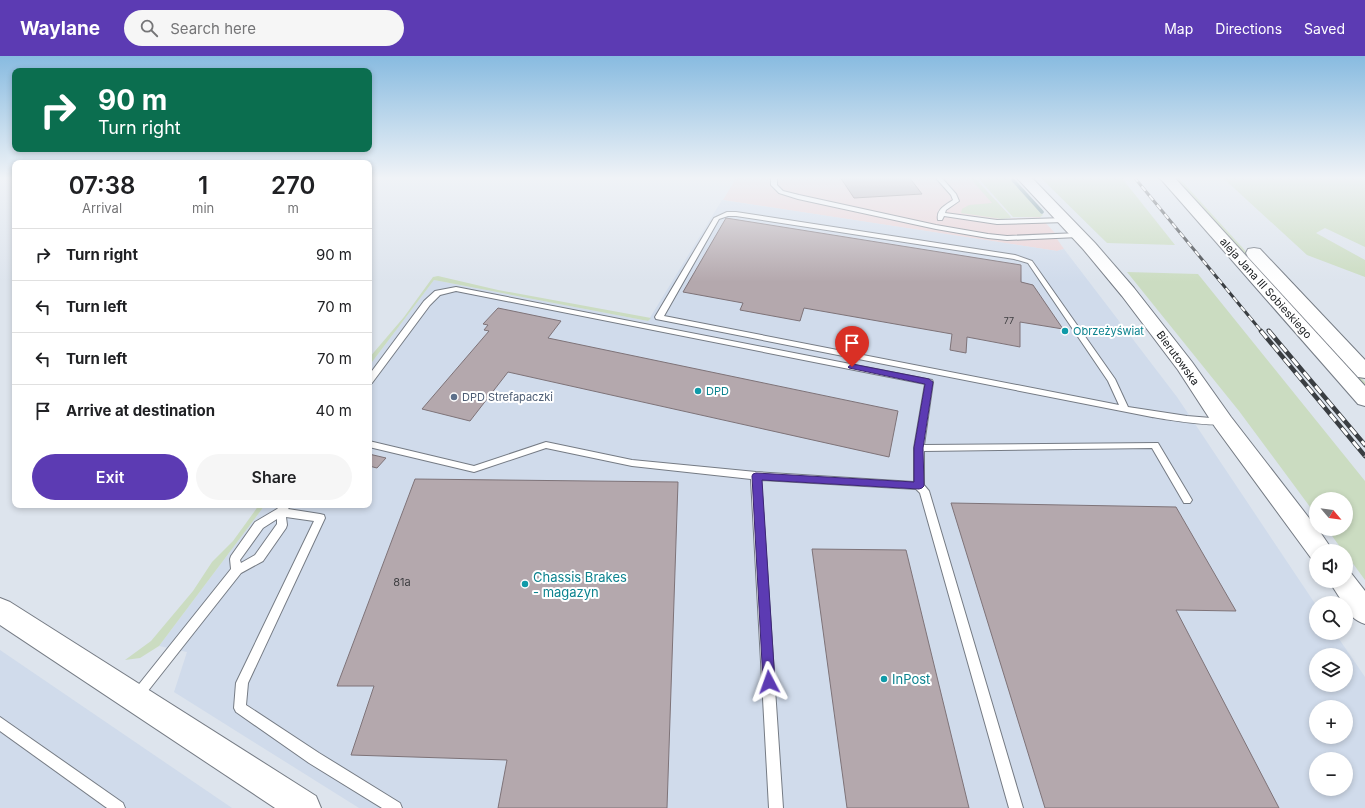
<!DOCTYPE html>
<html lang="en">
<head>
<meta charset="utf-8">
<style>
	body { margin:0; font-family:Inter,sans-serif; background:#f6f6f6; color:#202124; height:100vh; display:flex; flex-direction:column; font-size:15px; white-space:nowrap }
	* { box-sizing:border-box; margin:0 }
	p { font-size:13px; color:#757577 }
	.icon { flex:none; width:22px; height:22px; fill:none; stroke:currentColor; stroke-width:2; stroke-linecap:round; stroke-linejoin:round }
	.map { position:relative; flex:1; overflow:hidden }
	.details { position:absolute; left:12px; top:104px; width:360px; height:348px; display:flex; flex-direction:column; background:#fff; border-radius:8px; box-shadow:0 2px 6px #0003 }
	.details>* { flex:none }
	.guide { position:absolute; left:12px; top:12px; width:360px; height:84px; border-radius:8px; box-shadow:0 2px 6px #0003; background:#0b6e4f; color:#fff; overflow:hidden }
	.needle { width:26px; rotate:119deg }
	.fabs { position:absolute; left:1309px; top:436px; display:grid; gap:8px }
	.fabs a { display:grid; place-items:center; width:44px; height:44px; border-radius:50%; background:#fff; box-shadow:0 2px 6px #0003; font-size:20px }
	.pin { position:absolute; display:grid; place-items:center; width:34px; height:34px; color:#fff; margin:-41px -17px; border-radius:50% 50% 50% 0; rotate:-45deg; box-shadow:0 0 4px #0007 }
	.pin .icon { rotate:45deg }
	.me { position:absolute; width:44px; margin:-22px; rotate:356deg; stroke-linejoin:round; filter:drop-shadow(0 0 3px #0008) }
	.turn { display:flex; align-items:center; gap:14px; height:84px; padding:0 20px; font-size:18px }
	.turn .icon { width:52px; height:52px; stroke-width:2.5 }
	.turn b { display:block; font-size:28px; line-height:34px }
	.eta { display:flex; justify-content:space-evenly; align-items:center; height:68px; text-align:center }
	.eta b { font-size:24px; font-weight:600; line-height:28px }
	.button { display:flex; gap:8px; margin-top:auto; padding:8px 20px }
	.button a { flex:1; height:46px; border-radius:24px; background:#5c3bb3; color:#fff; font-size:16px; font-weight:600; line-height:46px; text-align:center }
	.button a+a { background:#f6f6f6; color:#202124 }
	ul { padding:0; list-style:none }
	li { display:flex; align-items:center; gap:12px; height:52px; padding:0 20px; border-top:1px solid #e0e0e0 }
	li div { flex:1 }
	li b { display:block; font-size:15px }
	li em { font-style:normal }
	header { display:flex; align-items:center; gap:24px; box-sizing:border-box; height:56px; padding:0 20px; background:#5c3bb3; color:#fff }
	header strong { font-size:19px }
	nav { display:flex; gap:22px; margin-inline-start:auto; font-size:14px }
	.search { width:280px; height:36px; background:#f6f6f6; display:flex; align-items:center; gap:10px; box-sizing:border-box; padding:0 14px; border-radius:22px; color:#757577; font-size:15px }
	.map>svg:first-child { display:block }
</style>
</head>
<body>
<header>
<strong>Waylane</strong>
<div class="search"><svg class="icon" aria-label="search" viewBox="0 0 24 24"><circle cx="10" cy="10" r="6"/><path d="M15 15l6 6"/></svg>Search here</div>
<nav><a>Map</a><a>Directions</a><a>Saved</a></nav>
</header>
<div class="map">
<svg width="1365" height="752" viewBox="0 0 1365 752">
	<rect width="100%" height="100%" fill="#dde4ed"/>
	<polygon fill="#ecd2d5" points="737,121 974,121 1008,158 987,160 1002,163 1040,161 1055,177 1057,183 1064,193 1057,195 723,144"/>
	<g fill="#d0dbeb" fill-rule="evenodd">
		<path d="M722,144L1057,195L1064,193L1177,341L1316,549V577H1335L1365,621V752H359L174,636L187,596L159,590L265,449H369V310L434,224L648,265ZM1316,599H1346V629H1316ZM1316,651H1346V681H1316ZM1316,703H1346V733H1316Z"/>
		<polygon points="0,594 232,752 0,752"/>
	</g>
	<g fill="#cbdcc1">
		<polygon points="969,121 974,121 1011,161 1010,162 1002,163 961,157 962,153 969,149 992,147"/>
		<polygon points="977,121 1008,121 1043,159 1040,161 1013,161"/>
		<polygon points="1040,121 1121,121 1175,189 1107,187"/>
		<polygon points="1172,121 1178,121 1365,326 1365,333"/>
		<polygon points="1222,121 1365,121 1365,191 1325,172 1316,177 1365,204 1365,221 1307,199"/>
		<polygon points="1127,216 1198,218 1365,425 1365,524 1346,498 1346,495 1343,495 1327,473 1346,473 1346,443 1316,443 1316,459 1239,355"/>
		<polygon points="438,220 498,234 651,262 648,265 434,224 369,310 369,302 404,261 433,221"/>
		<polygon points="259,449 265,449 159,590 140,602 125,604 151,585 193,535 212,506 233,485"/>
	</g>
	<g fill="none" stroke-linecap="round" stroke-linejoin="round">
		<polyline stroke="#72929c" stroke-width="3.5" points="1013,124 1042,156"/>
	</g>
	<g fill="#b4a8ad" stroke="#7e7378">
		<polygon points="840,121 909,121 922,138 854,142"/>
		<polygon points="726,162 1021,209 1021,226 1033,229 1063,273 1020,266 1020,291 967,281 966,297 950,294 952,278 804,252 800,265 740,254 743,247 683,236"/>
		<polygon points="498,252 561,265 548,282 898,355 889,401 508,316 470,365 422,353 489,275 484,274 488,269 483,268"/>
		<polygon points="369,398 386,402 377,412 369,410"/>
		<polygon points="415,423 678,426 667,752 498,752 507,704 351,699 374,630 337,630"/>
		<polygon points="951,447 1176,451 1236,555 1176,554 1279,752 1045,752"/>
		<polygon points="812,493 906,494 969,752 847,752"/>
	</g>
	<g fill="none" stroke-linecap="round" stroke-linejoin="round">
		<g stroke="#757b84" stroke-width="2">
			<g id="service">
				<polygon points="771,121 777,121 777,129 783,135 799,139 936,169 988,178 1007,180 1079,177 1082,179 1079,181 1007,184 988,182 936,173 798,143 779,137 771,129"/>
				<path d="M935,121H941L956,138L959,145L946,154L945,157L997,164L1065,162L1068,164L1065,166L997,168L944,160L942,164H938C936,154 944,150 953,144L951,139Z"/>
				<path d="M727,156H736L1015,199L1032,205L1115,323L1128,351L1187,360L1223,363L1227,366C1221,373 1164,363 1152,361L656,263L655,261L714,162ZM728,160H736L1014,203L1028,207L1108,325L1119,349L664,260L719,163Z"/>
				<polygon points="456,231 932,324 933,326 924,389 1158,387 1192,444 1190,447 1184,447 1152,392 924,395 924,429 929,435 1023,752 1009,752 920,437 916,433 761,424 783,752 769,752 751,423 632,410 546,392 474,416 369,391 369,385 474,410 546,386 632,404 756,416 914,426 914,392 925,328 456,235 440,239 430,249 372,327 369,328 369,319 424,245 435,235"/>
				<path d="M281,449H291L288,453L320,458L324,459L325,462L248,627L246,649L319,697L400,747L402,752H382L309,707L236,656L234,652L236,627L314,465L286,461L287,469L286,472L263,505L241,517L140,645L136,647L132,645L130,641L132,637L231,513L230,503L231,500L255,466L277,453ZM277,463V468L255,499L241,507L240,504L263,472Z"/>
				<polygon points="0,661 123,747 125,752 107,752 0,675"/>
			</g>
		</g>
		<g stroke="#757b84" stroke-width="2">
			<g id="tertiary">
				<polygon points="1016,121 1031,121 1095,187 1134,232 1192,306 1231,361 1316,471 1316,473 1318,473 1333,495 1316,495 1316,504 1311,502 1215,371 1178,314 1122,240 1083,193"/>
				<path d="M1346,515L1351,517L1365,535V568C1356,565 1346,558 1346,547H1343L1329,525H1346Z"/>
				<polygon points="0,542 10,546 316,740 321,752 275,752 0,569"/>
			</g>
		</g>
		<g stroke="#757b84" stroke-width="2">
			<g id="secondary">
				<polygon points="1159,121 1174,121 1365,330 1365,350 1358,348"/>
				<polygon points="1254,192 1260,193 1365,304 1365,322 1358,321 1248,201 1246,197 1248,193"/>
			</g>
		</g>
		<use href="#service" fill="#fff" fill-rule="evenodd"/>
		<use href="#tertiary" fill="#fff" fill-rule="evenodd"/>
		<use href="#secondary" fill="#fff" fill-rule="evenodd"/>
		<g stroke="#3a3e42" stroke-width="3">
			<g id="rail-far1">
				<polyline points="1134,121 1262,276"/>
				<polyline points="1268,274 1270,276"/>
			</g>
		</g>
		<g stroke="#3a3e42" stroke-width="4.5">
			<g id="rail">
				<polyline points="1261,275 1365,400"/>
				<polyline points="1269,275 1365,389"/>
			</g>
		</g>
		<use href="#rail-far1" stroke="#fff" stroke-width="2" stroke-dasharray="6" stroke-linecap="butt"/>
		<use href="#rail" stroke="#fff" stroke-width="3" stroke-dasharray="9" stroke-linecap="butt"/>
	</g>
	<linearGradient id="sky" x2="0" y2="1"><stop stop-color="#88bbe0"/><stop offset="0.54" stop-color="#f0f3f7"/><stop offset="1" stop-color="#f0f3f7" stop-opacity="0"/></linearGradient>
	<rect width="1365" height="226" fill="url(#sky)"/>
	<polygon fill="#5c3bb3" stroke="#3c2674" points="852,308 929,323 933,326 923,392 924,430 922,432 919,433 762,424 775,626 773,631 769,632 765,631 763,626 752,420 753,418 756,417 914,426 914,392 925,328 849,312 848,311"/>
	<g fill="#0f9aa8" stroke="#fff" stroke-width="1.5">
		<circle cx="1065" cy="275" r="4"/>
		<circle cx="698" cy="335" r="4"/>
		<circle cx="525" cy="528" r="4"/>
		<circle cx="884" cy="623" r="4"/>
	</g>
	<circle fill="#5c6f8a" stroke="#fff" stroke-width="1.5" cx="454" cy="341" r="4"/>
	<g text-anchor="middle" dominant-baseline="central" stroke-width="4" stroke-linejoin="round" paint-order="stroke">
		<g font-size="9" fill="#3e3e41">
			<text x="1009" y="264">77</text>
		</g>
		<g font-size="11" fill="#171a1d" stroke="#fff">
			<text transform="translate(1266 232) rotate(48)">aleja Jana III Sobieskiego</text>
			<text transform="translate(1178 302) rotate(54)">Bierutowska</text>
		</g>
		<g font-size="11" fill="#0d838f" stroke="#fff" text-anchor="start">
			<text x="1073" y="275">Obrzeżyświat</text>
			<text x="706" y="335">DPD</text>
		</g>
		<g font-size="11" fill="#4e5e75" stroke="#fff" text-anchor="start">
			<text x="462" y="341">DPD Strefapaczki</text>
		</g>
		<g font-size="11" fill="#3e3e41">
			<text x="402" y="526">81a</text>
		</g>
		<g font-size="13" fill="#0d838f" stroke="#fff" text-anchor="start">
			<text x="533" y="521">Chassis Brakes<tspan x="533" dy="15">- magazyn</tspan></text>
			<text x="892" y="623">InPost</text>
		</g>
	</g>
</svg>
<div class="fabs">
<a><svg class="needle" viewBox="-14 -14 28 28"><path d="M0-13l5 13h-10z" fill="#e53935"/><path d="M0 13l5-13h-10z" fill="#757577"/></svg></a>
<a><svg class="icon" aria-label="sound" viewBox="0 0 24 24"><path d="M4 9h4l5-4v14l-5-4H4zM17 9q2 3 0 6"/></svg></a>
<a><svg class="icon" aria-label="search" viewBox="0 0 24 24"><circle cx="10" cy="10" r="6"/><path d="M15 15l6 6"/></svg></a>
<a><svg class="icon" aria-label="layers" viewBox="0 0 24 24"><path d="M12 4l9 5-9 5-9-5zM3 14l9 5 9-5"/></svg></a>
<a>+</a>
<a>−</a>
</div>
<div class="pin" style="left:852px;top:311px;background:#d93025"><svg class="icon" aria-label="arrive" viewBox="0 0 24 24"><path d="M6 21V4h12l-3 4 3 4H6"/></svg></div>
<svg class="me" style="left:769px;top:626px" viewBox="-20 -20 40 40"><path d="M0-17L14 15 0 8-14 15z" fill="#5c3bb3" stroke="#fff" stroke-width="4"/></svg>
<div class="guide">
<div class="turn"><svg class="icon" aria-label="right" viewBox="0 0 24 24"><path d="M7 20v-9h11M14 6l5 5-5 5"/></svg><div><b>90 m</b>Turn right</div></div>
</div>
<section class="details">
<div class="eta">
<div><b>07:38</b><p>Arrival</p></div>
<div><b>1</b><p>min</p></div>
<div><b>270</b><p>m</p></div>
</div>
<ul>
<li><svg class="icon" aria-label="right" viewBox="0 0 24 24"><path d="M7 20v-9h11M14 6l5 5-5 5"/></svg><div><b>Turn right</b></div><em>90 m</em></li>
<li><svg class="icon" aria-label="left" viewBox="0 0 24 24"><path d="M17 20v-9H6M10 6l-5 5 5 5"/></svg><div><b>Turn left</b></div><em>70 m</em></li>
<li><svg class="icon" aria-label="left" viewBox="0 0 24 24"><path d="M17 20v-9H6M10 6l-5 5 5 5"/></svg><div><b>Turn left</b></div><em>70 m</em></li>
<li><svg class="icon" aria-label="arrive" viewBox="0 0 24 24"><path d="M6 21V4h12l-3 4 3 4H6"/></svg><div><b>Arrive at destination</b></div><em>40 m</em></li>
</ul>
<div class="button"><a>Exit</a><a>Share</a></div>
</section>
</div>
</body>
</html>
